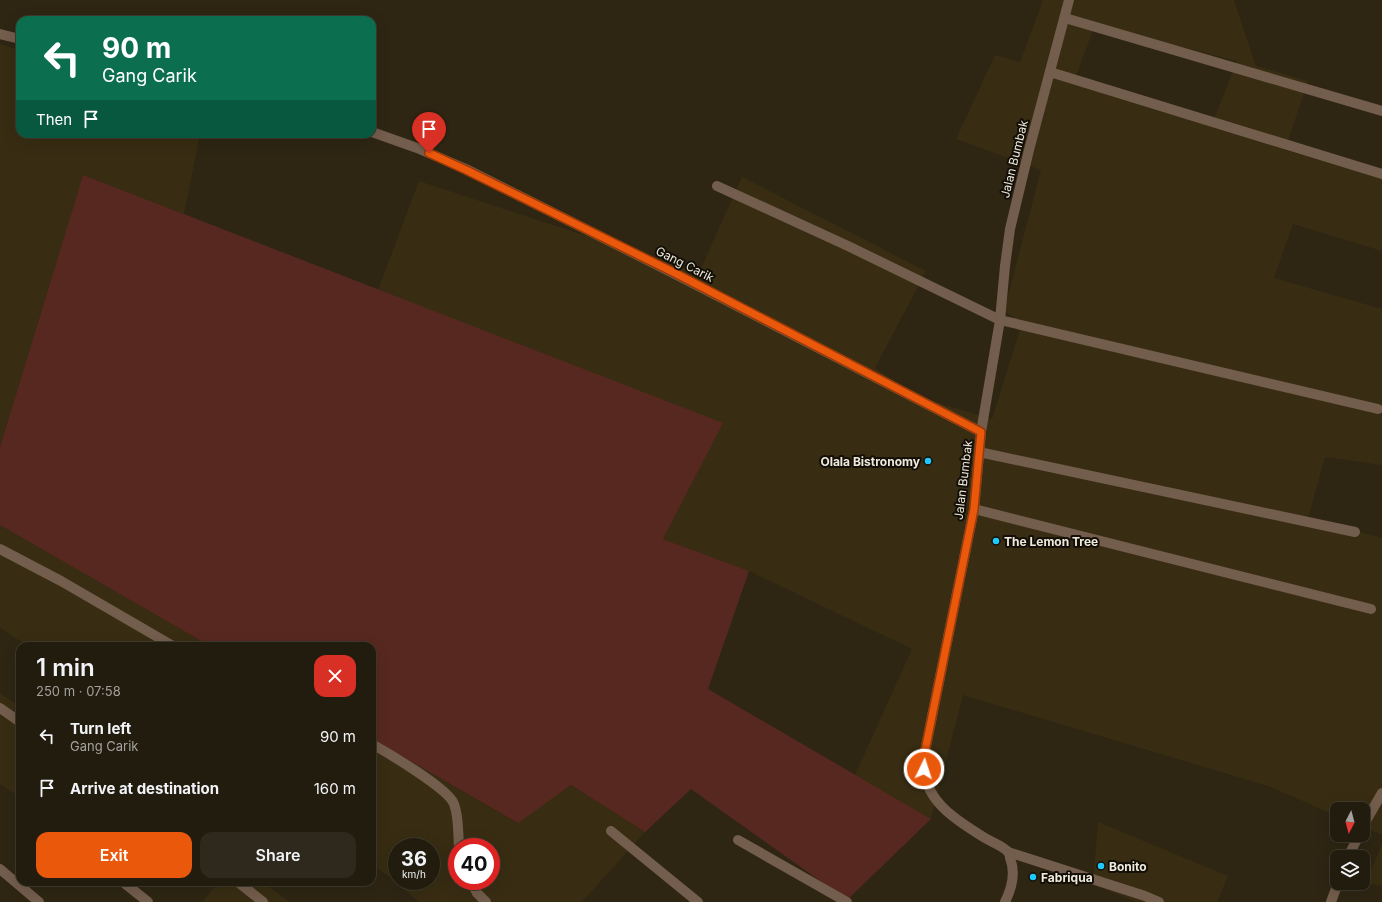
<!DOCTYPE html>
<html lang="en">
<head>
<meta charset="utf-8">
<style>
	body { margin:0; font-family:Inter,sans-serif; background:#2e291c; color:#f1f3f6; height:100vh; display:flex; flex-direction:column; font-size:15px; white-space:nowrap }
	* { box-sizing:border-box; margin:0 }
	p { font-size:13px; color:#a2a19e }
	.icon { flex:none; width:22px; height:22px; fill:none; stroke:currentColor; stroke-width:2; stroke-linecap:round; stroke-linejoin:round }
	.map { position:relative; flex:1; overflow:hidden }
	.panel { position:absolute; left:16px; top:642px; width:360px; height:244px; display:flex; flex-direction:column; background:#221c0e; border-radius:12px; box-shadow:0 4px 16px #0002,0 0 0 1px #3f3a2e }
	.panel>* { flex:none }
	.guide { position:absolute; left:16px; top:16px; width:360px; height:122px; border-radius:12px; box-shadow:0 4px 16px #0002,0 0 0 1px #3f3a2e; background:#0b6e4f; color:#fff; overflow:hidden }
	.needle { width:26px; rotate:186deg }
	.controls { position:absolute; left:1330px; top:802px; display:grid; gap:8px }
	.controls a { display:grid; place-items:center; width:40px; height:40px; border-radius:8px; background:#221c0e; box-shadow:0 4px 16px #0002,0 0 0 1px #3f3a2e; font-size:20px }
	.speed { position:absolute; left:388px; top:838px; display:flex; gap:8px; font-size:20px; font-weight:700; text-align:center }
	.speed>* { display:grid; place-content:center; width:52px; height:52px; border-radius:50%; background:#221c0e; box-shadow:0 4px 16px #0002,0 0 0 1px #3f3a2e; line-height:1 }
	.speed small { font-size:10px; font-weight:400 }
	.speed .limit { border:6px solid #d22; background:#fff; color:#111 }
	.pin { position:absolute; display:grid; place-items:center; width:34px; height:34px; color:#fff; margin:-41px -17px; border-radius:50% 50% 50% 0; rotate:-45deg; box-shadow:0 0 4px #0007 }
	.pin .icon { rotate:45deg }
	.me { position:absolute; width:44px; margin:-22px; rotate:4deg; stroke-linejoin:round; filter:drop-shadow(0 0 3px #0008) }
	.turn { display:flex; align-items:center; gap:14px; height:84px; padding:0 20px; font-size:18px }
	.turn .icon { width:52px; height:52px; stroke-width:2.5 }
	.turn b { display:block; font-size:28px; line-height:34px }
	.then { display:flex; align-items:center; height:38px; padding:0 20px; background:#0003; gap:8px; font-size:15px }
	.round { display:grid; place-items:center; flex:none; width:42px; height:42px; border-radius:12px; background:#2e291c }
	.head { display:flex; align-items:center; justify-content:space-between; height:68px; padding:0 20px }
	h1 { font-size:24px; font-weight:600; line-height:30px }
	.primary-button { display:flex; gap:8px; margin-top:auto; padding:8px 20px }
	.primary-button a { flex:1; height:46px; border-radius:12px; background:#ea580c; color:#fff; font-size:16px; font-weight:600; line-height:46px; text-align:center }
	.primary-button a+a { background:#2e291c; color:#f1f3f6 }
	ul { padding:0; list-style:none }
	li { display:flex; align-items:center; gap:12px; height:52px; padding:0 20px }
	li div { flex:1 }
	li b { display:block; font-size:15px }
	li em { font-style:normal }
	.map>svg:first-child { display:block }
</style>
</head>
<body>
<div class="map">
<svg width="1382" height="902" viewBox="0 0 1382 902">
	<rect width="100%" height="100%" fill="#2e2613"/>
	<g fill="#382d13" fill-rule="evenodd">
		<path d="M1043,0H1234L1256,66L1308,81L1285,150L1382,179V251L1293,224L1274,278L1382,309V465L1325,457L1308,518L1382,538V835L1363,827V809H1337V816L1268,786L963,695L931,819L855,775L912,649L749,571L663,539L722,424L378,290L419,181L699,273L742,177L926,271L875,368L918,397L992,419L1022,323L1004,311L1041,170L956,139L995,55L1020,62ZM1095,25L1237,61L1212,124L1074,81Z"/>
		<polygon points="0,44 20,50 20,134 200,134 184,214 83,175 0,447"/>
		<polygon points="0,525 210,646 28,646 0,628"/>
		<polygon points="0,693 20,707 20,797 0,784"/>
		<path d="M372,739L517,823L571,785L645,832L582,902H419L390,877L372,865ZM397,847H431V881H397ZM457,847H491V881H457Z"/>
		<polygon points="1098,822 1228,876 1217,902 1138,902 1093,885"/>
		<polygon points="1382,844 1382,886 1366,883"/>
		<polygon points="219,882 263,882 289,902 202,902"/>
	</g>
	<polygon fill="#572820" points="83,175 723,423 663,539 749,571 708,689 931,819 847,900 691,789 645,832 571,785 518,823 372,739 372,646 210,646 0,525 0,447"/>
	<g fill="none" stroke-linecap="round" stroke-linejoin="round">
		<polyline stroke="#735d4c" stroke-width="10" points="738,840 847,902"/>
		<g stroke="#735d4c" stroke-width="10">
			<polyline points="1065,18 1382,111"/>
			<polyline points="0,34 20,39"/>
			<polyline points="1050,72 1382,174"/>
			<polyline points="372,132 417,148 466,169 673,273 981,432"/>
			<polyline points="717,186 848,246 1000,320 1378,409"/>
			<polyline points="979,452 1355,532"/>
			<polyline points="974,509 1371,609"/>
			<polyline points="0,549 61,581 173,646"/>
			<polyline points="0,708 20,722"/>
			<path d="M372,744C388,753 449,789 454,804C459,817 458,833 459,847"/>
			<polyline points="1363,826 1382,793"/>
			<polyline points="611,831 698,902"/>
			<polyline points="1008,852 1145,896 1159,902"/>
			<polyline points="1348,857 1359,835"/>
			<polyline points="0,869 39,902"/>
			<polyline points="471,881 477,893 486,902"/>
			<polyline points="123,882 148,902"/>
			<polyline points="238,882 263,902"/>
			<polyline points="1331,902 1338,883"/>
		</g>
		<path stroke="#735d4c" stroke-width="10" d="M1005,902C1012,888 1016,873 1010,858C1010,856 1010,854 1008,852C1005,847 990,841 985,838C959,822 927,803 924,770C923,764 924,757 925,751L974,509L981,432L1000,320L1005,266L1010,229L1029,150L1069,0"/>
	</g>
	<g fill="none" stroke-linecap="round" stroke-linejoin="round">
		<g stroke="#983908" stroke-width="10">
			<polyline id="route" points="429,153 466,170 673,272 981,432 974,509 925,751 924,769"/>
		</g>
		<use href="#route" stroke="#ea580c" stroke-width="7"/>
	</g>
	<g fill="#1fc9fd" stroke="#130f07" stroke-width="1.5">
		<circle cx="928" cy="461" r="4"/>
		<circle cx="996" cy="541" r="4"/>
		<circle cx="1101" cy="866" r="4"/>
		<circle cx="1033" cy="877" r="4"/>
	</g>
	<g text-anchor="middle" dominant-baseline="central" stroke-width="4" stroke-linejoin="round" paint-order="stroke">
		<g font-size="12" fill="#efeade" stroke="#130f07">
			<text transform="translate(1014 159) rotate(-76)">Jalan Bumbak</text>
			<text transform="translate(685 264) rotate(27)">Gang Carik</text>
			<text transform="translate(963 480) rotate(-83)">Jalan Bumbak</text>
		</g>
		<g font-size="12" font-weight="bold" fill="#efeade" stroke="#130f07" text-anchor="start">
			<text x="920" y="461" text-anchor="end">Olala Bistronomy</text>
			<text x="1004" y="541">The Lemon Tree</text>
			<text x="1109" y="866">Bonito</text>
			<text x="1041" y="877">Fabriqua</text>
		</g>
	</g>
</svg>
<div class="controls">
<a><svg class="needle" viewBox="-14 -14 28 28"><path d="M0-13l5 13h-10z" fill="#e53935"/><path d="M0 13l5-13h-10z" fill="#a2a19e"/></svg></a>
<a><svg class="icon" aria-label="layers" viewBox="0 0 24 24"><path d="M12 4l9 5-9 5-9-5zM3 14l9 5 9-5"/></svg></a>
</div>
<div class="speed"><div>36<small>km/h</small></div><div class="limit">40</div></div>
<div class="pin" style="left:429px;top:153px;background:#d93025"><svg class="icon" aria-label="arrive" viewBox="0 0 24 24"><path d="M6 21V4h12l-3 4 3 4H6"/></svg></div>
<svg class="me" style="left:924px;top:769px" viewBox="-20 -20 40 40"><circle r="17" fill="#ea580c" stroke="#fff" stroke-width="3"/><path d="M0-11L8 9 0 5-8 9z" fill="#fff"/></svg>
<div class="guide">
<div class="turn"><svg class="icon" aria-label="left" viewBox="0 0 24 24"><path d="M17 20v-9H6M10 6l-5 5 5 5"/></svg><div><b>90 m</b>Gang Carik</div></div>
<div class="then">Then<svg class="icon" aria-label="arrive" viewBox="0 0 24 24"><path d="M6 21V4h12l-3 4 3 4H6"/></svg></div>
</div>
<section class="panel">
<div class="head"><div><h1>1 min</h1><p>250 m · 07:58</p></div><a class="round" style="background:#d93025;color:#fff"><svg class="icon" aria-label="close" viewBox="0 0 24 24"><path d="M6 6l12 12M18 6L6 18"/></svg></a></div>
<ul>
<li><svg class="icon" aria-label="left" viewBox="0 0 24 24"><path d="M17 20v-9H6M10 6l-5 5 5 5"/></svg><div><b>Turn left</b><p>Gang Carik</p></div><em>90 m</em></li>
<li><svg class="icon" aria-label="arrive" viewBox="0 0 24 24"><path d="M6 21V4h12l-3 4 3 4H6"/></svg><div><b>Arrive at destination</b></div><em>160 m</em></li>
</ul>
<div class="primary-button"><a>Exit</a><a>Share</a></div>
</section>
</div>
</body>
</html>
